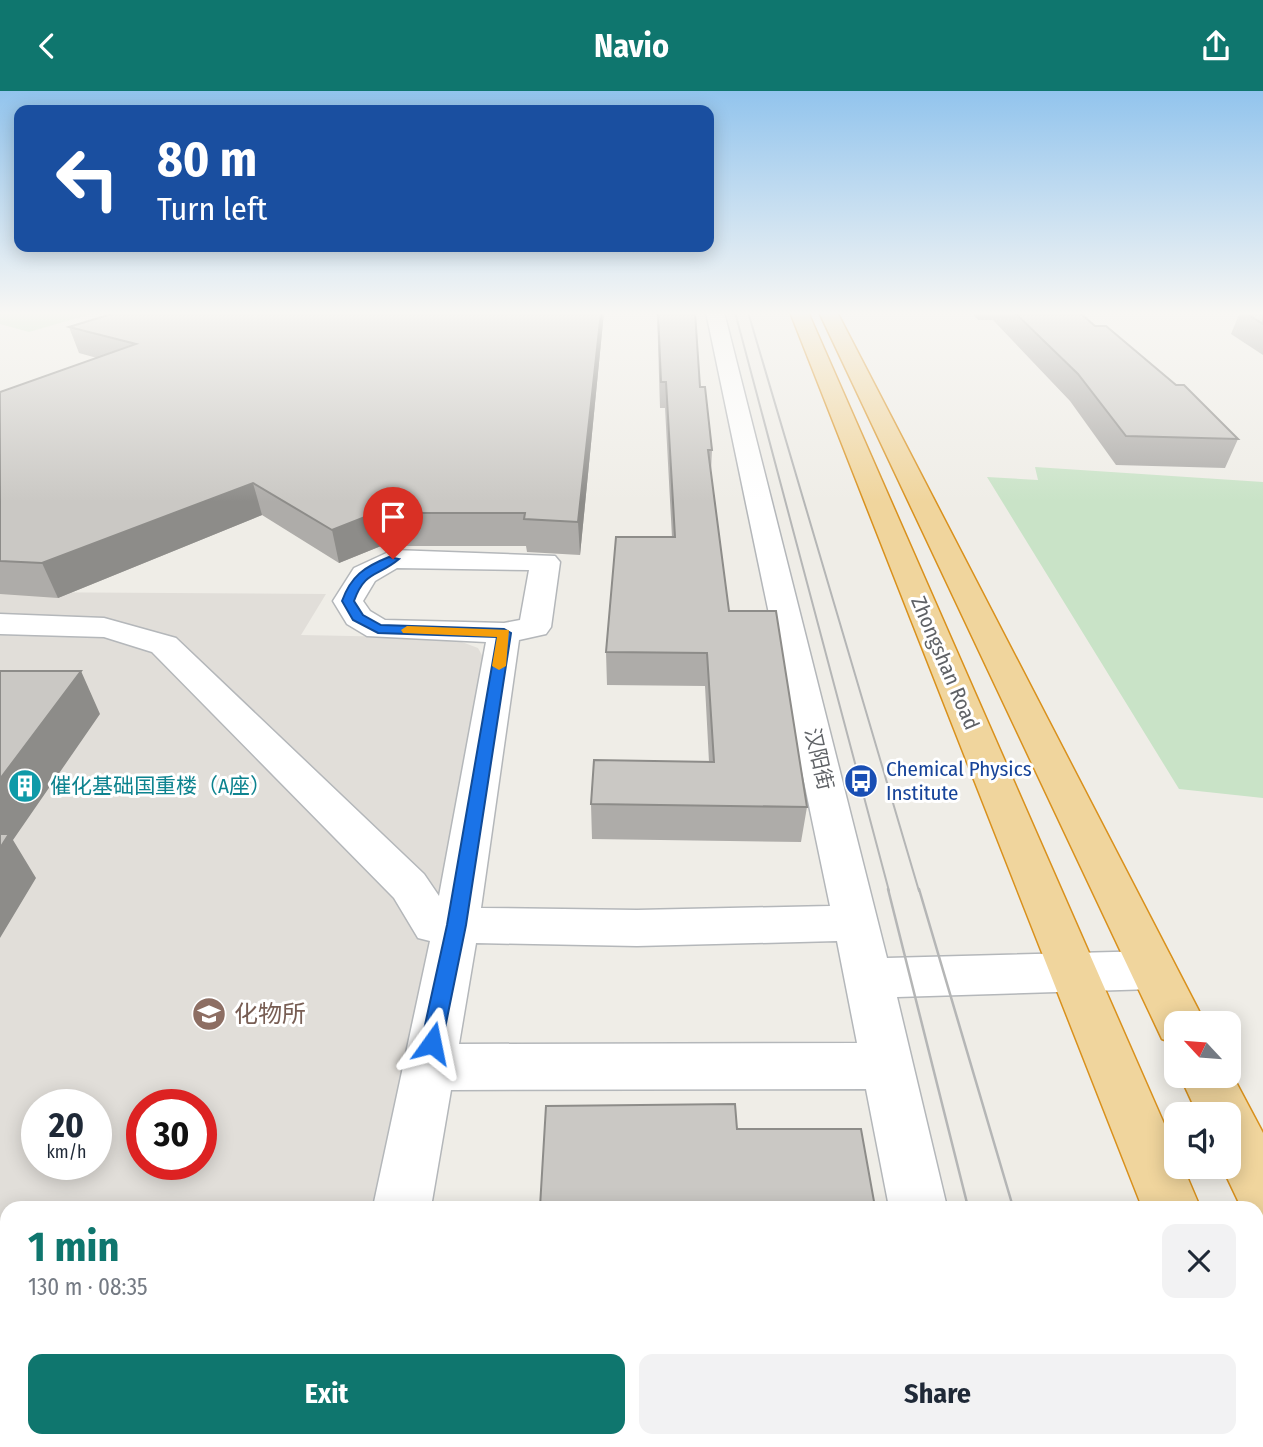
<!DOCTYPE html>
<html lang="en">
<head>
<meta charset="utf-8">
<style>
	body { margin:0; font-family:"Fira Sans Condensed","Noto Sans SC",sans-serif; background:#f2f2f3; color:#1f2937; height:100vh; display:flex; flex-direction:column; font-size:26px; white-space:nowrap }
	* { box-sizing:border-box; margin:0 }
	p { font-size:23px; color:#747a83 }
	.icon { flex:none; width:38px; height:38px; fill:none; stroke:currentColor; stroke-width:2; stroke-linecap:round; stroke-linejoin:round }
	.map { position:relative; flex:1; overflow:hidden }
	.sheet { position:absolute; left:0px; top:1110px; width:1264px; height:247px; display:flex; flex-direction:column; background:#fff; border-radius:21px 21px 0 0; box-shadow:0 4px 18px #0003 }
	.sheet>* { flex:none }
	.top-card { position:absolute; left:14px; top:14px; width:700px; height:147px; border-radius:14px; box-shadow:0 4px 18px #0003; background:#1a4fa0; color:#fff; overflow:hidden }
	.needle { width:46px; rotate:296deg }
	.controls { position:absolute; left:1164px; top:920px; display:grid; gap:14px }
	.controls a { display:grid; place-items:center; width:77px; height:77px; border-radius:14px; background:#fff; box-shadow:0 4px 18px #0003; font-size:35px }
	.speed { position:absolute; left:21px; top:998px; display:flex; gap:14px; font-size:35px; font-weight:700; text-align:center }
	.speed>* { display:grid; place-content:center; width:91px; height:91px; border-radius:50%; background:#fff; box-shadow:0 4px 18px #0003; line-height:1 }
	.speed small { font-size:18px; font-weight:400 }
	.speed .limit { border:10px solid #d22; background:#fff; color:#111 }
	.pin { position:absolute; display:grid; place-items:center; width:60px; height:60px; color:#fff; margin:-72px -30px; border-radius:50% 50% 50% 0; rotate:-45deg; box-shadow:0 0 7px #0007 }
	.pin .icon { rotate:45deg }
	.me { position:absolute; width:77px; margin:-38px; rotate:12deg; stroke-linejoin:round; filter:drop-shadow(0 0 5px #0008) }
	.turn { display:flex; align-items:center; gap:24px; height:147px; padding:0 28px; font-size:32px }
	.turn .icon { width:91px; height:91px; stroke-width:2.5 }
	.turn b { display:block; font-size:49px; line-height:60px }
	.round { display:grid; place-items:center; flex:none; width:74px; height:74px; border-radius:14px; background:#f2f2f3 }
	.headline { display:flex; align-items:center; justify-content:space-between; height:119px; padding:0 28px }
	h1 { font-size:42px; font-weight:700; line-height:52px; color:#0f766e }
	.cta { display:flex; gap:14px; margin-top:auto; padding:14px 28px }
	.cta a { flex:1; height:80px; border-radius:14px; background:#0f766e; color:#fff; font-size:28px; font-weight:700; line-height:80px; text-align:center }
	.cta a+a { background:#f2f2f3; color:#1f2937 }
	header { display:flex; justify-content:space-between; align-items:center; height:91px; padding:0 28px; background:#0f766e; color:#fff; font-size:32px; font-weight:700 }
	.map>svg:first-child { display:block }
</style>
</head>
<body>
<header><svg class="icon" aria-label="back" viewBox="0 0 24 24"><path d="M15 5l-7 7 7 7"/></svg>Navio<svg class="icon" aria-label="share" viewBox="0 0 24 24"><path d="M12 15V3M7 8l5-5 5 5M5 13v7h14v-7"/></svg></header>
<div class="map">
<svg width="1263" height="1356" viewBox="0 0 1263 1356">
	<rect width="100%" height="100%" fill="#efede7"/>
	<path fill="#e1ded9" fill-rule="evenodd" d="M0,501L326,503L301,544L451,547L478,557L483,566L383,1116H7V1349H340L339,1356H0ZM37,1013H96V1073H37ZM142,1013H201V1073H142Z"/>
	<g fill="#c9e3c7">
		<polygon points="0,221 98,221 29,241 0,233"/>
		<polygon points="1035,376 1263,391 1263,707 1179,698 987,386 1038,389"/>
	</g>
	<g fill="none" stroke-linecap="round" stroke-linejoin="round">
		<g stroke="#b4b7ba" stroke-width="3">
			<g id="minor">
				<path d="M706,221H724L887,867L1153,860L1170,865L1177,879L1170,893L1153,898L897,906L947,1116H889L866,998L451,999L431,1116H373L430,850L418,847L394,807L152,561L104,546L0,543V523L104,527L176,547L424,783L439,805L486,551L367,545L347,533L333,510L354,477L393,459L555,465L560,471L551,536L546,543L519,549L481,817L637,819L830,815ZM397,477L529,479L520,529L504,532L385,529L370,520L363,510L375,490ZM837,850L857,952L459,953L476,852L637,855Z"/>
				<polygon points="327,1349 396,1349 396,1356 326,1356"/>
				<polygon points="936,1349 1005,1349 1006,1356 936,1356"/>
			</g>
		</g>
		<g stroke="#d9911d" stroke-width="3">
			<g id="highway">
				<polygon points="790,221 808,221 1176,1060 1176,1076 1183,1076 1200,1116 1142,1116"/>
				<polygon points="819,221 837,221 1198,918 1205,933 1176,933 1176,953 1162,948"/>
				<polygon points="1228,976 1263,1042 1263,1128 1256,1126 1256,1116 1241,1116 1222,1076 1228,1076 1228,1024 1198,1024 1180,985 1228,985"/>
				<polygon points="1256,1288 1263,1291 1263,1356 1236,1356 1233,1349 1256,1349"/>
			</g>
		</g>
		<use href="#minor" fill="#fff" fill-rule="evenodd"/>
		<use href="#highway" fill="#f0d59d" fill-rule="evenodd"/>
		<g stroke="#b5b6b6" stroke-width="2">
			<polyline points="735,221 889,800"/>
			<polyline points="748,221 919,800"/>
		</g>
		<g stroke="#b5b6b6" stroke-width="2.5">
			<polyline points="888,798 968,1116"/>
			<polyline points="919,798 1013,1116"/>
			<polyline points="1029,1349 1031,1356"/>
			<polyline points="1083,1349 1085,1356"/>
		</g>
	</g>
	<g fill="#aeaca9">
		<polygon points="118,221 604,221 580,464 527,461 526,455 381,455 339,472 262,424 58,507 0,503 0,301 97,267 79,262 69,236"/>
		<polygon points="657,221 695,221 700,296 712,359 711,380 729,520 807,716 801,751 592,748 591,713 709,671 705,595 607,594 606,561 672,446 665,317 660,317"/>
		<polygon points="971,221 1079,221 1095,235 1238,348 1225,377 1116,374 1070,310 993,229 978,229"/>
		<polygon points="1240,221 1263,221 1263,264 1231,243"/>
		<polygon points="737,1038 875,1116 540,1116"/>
		<polygon points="758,1349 916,1349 917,1356 759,1356"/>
	</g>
	<g fill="#8d8c89">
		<polygon points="601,221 604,221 580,464 578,431"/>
		<polygon points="253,392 262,424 58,507 42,472"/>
		<polygon points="375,422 381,455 339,472 332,439"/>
		<polygon points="81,580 100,623 13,749 36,787 0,847 0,688"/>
	</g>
	<g fill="#cac8c4" stroke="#8d8c89" stroke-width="2">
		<polygon points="118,221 601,221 578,431 524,428 525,422 375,422 332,439 253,392 42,472 0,470 0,301 136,253 69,236"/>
		<polygon points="658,221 695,221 700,296 705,296 712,359 708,359 729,520 776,520 807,716 591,713 594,669 714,671 707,562 606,561 616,446 675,446 666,291 661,291"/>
		<polygon points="1014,221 1079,221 1095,235 1106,235 1176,294 1184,294 1238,348 1126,345 1078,283"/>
		<polygon points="1244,221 1263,221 1263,233"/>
		<polygon points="0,580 81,580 0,688"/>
		<polygon points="0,743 9,743 0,757"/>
		<polygon points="735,1013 737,1038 861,1038 875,1116 749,1116 749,1115 540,1116 546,1015"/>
		<polygon points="767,1349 916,1349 917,1356 768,1356"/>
	</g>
	<linearGradient id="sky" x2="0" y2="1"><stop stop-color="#92c4ed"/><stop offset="0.54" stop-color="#f8f7f4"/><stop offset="1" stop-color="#f8f7f4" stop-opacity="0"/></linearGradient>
	<rect width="1263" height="411" fill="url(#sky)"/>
	<path fill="#1a73e8" stroke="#114b97" stroke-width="2" d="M389,466L399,468C378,486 365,479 354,510L363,524L381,534L504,538L511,542L466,834L442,952L439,958L432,961L424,958L421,952L447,834L497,546L378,542L353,529L342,510C351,485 364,476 389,466Z"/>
	<polygon fill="#f59e0b" points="407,535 509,539 506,575 499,579 492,575 497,546 403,542 401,539"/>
	<defs>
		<g id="bus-disc" transform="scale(1.75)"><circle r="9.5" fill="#1a4fb4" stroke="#fff"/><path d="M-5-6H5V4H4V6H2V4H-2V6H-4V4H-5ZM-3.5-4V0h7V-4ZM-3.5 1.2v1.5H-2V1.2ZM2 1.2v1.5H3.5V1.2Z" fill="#fff"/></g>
		<g id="building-disc" transform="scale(1.75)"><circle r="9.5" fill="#0f9aa8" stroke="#fff"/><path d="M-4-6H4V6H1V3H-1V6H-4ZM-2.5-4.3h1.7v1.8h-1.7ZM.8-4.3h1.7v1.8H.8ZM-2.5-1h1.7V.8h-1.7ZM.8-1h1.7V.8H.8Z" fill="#fff"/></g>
		<g id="school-disc" transform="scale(1.75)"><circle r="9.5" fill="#8d6e63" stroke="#fff"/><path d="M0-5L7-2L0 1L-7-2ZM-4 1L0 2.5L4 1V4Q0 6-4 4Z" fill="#fff"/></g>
	</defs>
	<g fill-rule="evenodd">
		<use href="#bus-disc" x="861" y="690"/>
		<use href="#building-disc" x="25" y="695"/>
		<use href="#school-disc" x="209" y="923"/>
	</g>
	<g text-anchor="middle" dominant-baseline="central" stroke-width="6" stroke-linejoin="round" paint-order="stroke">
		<g font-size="21" fill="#5f6266" stroke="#fff">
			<text transform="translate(945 572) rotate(67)">Zhongshan Road</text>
			<text transform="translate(819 668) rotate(77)">汉阳街</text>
		</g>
		<g font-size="21" fill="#164399" stroke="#fff" text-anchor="start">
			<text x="886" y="678">Chemical Physics<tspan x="886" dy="24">Institute</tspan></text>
		</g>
		<g font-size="21" fill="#0d838f" stroke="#fff" text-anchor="start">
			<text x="50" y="695">催化基础国重楼（A座）</text>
		</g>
		<g font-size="24" fill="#785e54" stroke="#fff" text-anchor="start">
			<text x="234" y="923">化物所</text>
		</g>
	</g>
</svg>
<div class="controls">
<a><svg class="needle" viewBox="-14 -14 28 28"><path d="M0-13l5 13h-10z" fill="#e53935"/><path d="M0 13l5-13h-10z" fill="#747a83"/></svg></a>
<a><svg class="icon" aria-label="sound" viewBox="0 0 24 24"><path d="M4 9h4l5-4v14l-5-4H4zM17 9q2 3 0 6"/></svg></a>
</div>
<div class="speed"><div>20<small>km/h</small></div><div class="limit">30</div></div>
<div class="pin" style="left:393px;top:468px;background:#d93025"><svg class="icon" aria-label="arrive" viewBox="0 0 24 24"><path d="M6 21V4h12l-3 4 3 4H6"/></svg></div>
<svg class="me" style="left:432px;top:952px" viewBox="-20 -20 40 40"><path d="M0-17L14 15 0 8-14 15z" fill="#1a73e8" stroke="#fff" stroke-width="4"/></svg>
<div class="top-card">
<div class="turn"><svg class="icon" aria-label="left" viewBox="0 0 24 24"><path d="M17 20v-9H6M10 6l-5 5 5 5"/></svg><div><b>80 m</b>Turn left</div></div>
</div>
<section class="sheet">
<div class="headline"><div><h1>1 min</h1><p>130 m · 08:35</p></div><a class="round"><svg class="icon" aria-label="close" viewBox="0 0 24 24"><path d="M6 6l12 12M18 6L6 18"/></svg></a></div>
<div class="cta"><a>Exit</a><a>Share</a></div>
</section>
</div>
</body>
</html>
